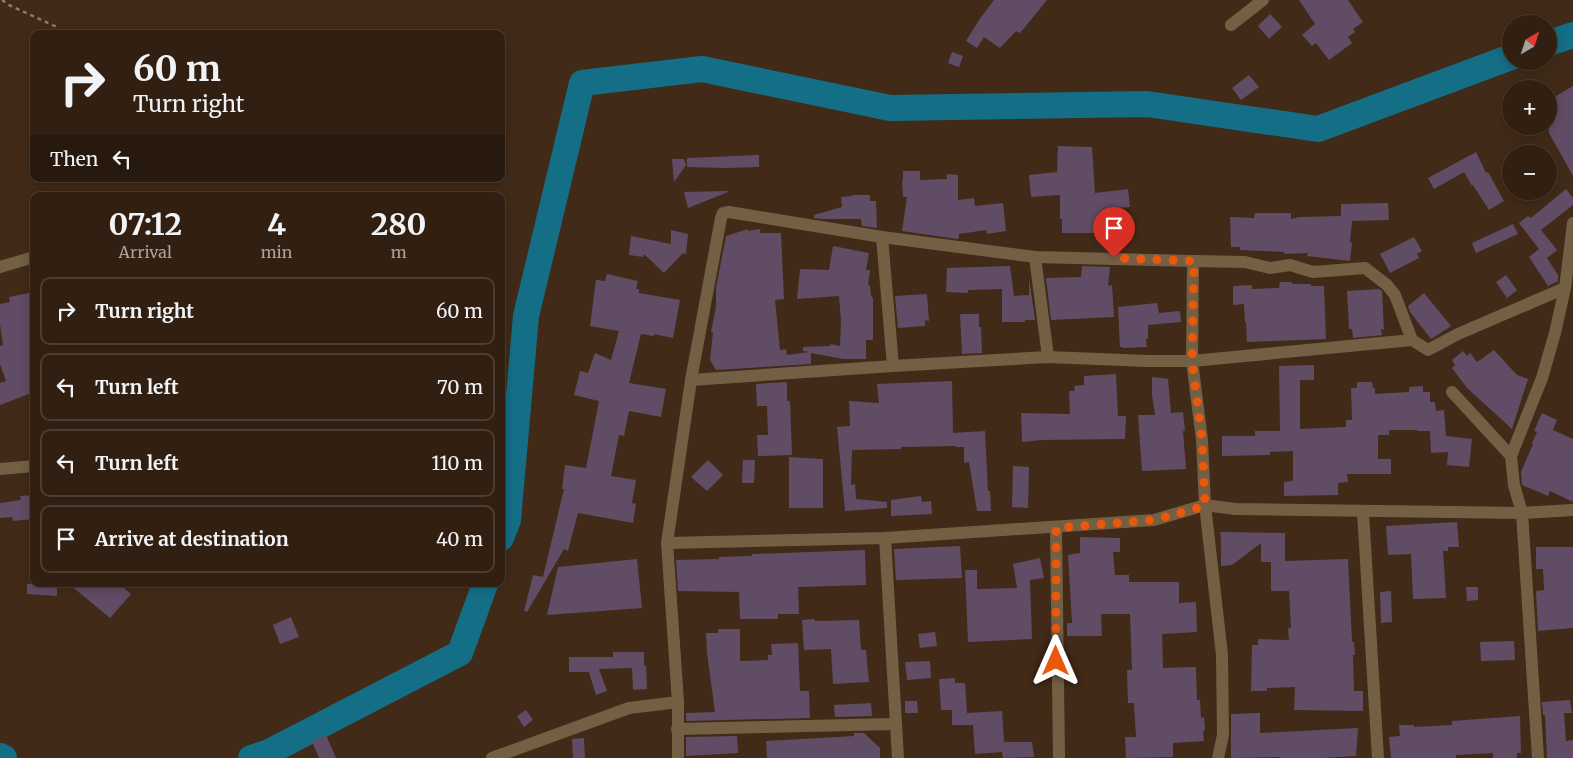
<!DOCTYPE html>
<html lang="en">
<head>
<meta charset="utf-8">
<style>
	body { margin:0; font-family:Merriweather,serif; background:#39281b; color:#f1f3f6; height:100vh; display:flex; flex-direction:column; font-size:19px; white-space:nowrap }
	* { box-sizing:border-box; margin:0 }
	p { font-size:16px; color:#a8a39f }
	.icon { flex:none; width:28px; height:28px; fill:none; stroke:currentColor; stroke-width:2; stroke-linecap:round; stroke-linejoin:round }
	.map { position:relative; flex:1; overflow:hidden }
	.panel { position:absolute; left:30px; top:192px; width:475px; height:395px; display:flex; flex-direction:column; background:#312012; border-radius:10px; box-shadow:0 2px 12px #0003,0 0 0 1px #4c3e32 }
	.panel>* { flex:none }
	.top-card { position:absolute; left:30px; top:30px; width:475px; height:152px; border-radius:10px; box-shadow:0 2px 12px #0003,0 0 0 1px #4c3e32; background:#312012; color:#f1f3f6; overflow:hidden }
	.needle { width:32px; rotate:39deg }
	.fabs { position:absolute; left:1502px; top:15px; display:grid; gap:10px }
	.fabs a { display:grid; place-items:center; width:55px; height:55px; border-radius:50%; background:#312012; box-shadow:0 2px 12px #0003,0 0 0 1px #4c3e32; font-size:25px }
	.pin { position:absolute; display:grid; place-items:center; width:42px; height:42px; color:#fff; margin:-51px -21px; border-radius:50% 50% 50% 0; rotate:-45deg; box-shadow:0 0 5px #0007 }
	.pin .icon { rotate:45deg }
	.me { position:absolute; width:55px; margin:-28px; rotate:0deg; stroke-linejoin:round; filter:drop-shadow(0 0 4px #0008) }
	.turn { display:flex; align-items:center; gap:18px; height:105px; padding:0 20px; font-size:22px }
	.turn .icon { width:65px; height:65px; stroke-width:2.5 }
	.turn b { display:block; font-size:35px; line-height:42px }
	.then { display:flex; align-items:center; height:48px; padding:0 20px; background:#0003; gap:10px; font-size:19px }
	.eta { display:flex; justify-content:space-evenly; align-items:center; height:85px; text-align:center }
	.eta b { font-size:30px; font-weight:700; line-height:35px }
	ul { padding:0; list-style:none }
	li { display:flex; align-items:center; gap:15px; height:68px; margin:0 10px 8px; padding:0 10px; border:2px solid #4c3e32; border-radius:10px }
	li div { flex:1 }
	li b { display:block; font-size:19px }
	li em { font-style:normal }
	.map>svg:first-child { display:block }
</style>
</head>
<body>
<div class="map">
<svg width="1573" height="758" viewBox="0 0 1573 758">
	<rect width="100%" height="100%" fill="#412a18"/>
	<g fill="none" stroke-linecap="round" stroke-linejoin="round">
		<g stroke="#146f86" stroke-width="26">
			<polyline points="1549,43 1573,35"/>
			<polyline points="501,538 508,520 526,316 582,83 702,69 890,108 1147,104 1318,129 1511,57"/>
			<polyline points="0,756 4,758"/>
			<polyline points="251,758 269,752 460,653 485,584"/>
		</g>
	</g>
	<g fill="#604d65">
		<polygon points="994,0 1047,0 1020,33 1016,31 1000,48 984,37 977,48 966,41 979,20"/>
		<polygon points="1299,0 1348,0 1363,22 1353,29 1355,32 1348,37 1352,43 1329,60 1316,43 1312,46 1302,35 1315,24"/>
		<polygon points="1270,14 1282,27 1269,39 1258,26"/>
		<polygon points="952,52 963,56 959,67 948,63"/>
		<polygon points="1249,75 1259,87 1241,100 1232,88"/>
		<polygon points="1573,86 1573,176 1549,133 1549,100"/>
		<polygon points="1058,146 1092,147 1095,193 1128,189 1130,207 1108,209 1109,225 1097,225 1097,233 1062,233 1062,219 1060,219 1060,195 1031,197 1029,175 1057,172"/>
		<polygon points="1476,152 1486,173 1488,172 1504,201 1489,210 1473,185 1472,186 1464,172 1434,189 1428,178"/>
		<polygon points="759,155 759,167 725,168 687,167 687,158"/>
		<polygon points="672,159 684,159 686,165 674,182"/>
		<polygon points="903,171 920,171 920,180 947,179 947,174 958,175 958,200 974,198 975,206 1003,203 1006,231 987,234 986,230 959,234 959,238 957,239 902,231 907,197 903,197 902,181 903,181"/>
		<polygon points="1566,189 1573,198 1573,205 1541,230 1557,250 1547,258 1558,275 1558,281 1548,286 1529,257 1539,249 1519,223 1528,216 1531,218"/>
		<polygon points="727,191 728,192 688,208 684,192"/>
		<polygon points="853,195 870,195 870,201 876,201 877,228 862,226 861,219 823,219 814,218 814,215 842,207 841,197 853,196"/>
		<polygon points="1388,203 1389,220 1352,221 1350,242 1352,243 1350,261 1307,256 1308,253 1284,254 1284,252 1240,250 1240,247 1231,247 1230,217 1254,218 1255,213 1291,213 1291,219 1300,217 1341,216 1341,204"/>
		<polygon points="1513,224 1518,234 1476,253 1472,243"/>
		<polygon points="748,229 748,231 760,229 760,233 781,233 784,299 775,300 780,350 786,349 787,355 810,352 803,351 803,347 830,346 830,344 840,346 841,321 839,296 797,299 800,269 829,270 833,246 869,253 866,270 870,270 868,285 870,285 871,296 873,298 873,340 866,340 866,359 843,359 811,353 811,364 716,370 710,360 713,332 711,332 716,307 716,288 726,236"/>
		<polygon points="671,230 688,234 686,254 683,253 664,273 644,254 643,257 629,255 631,236 671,244"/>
		<polygon points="1414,237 1422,251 1417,254 1419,258 1390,273 1380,254"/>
		<polygon points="1010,266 1014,296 1029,295 1029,278 1035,320 1025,320 1025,322 1002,322 1002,289 968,290 968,293 946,292 947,268"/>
		<polygon points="1082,266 1110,267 1108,286 1112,285 1114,317 1051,320 1046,278 1081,277"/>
		<polygon points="607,274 638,281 636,289 639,289 639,293 680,300 673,338 654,334 654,336 641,334 629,383 666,389 661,417 629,411 624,436 619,435 611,476 636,480 632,503 636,504 633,523 578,513 568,551 564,549 527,612 524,611 533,575 543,577 564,489 562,489 565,465 586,468 599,401 574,395 580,371 588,373 595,353 611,360 619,331 590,326 596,280 605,281"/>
		<polygon points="1506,275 1517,290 1507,298 1496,282"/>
		<polygon points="1280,282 1292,282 1292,284 1311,284 1311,286 1324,286 1326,339 1247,342 1246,322 1245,322 1244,304 1233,305 1233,286 1252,285 1252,289 1279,288"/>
		<polygon points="1379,289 1382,291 1384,330 1381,329 1382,335 1353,338 1352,329 1349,329 1347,291"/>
		<polygon points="34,292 34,392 0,405 0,383 6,381 0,364 0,346 3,345 0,324 0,304 10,302 9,297"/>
		<polygon points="1424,293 1451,326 1431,339 1410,312 1408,306"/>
		<polygon points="927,294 929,321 925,320 925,326 898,328 895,296"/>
		<polygon points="1157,303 1159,313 1180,311 1181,322 1148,325 1148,339 1146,339 1147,347 1123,348 1123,347 1120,347 1118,307"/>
		<polygon points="960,314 979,314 979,327 981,327 982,353 962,354"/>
		<polygon points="1494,350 1517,375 1528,379 1512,429 1467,388 1452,368 1455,365 1452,360 1463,351 1467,356 1470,353 1477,362"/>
		<polygon points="1314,365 1314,380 1300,380 1300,429 1346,427 1346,420 1352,420 1351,388 1357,388 1357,382 1372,382 1373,388 1375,388 1375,394 1409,392 1409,387 1423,386 1423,392 1430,392 1430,402 1435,402 1436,411 1444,410 1446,436 1472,439 1469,467 1447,465 1448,452 1431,453 1430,431 1417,431 1417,430 1389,430 1389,435 1378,435 1378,459 1391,459 1391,474 1347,474 1348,482 1338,483 1338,495 1284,496 1284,482 1293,481 1293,451 1270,452 1270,455 1222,456 1222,436 1255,436 1255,431 1280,431 1279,366"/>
		<polygon points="1116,374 1118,416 1126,416 1125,439 1041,440 1022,442 1021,413 1070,414 1069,391 1075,391 1074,386 1084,385 1084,376"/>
		<polygon points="1152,377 1168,379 1171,413 1183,412 1185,431 1183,431 1186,469 1142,471 1138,415 1155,415 1152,395"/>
		<polygon points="952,381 953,433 985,431 988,491 990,491 991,511 977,511 969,462 964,463 964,447 956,447 956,446 901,447 901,449 852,450 851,485 855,484 856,499 887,502 887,508 845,511 837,427 850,426 849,401 879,403 877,384"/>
		<polygon points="787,382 787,401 790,401 792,455 758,456 757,435 768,435 767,406 757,406 756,384"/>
		<polygon points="1542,413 1557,420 1553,430 1573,439 1573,502 1550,491 1548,496 1522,485 1521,472 1533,444 1532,443 1537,432 1534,431"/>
		<polygon points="789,457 823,459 823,508 789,508"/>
		<polygon points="708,460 723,475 707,491 691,477"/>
		<polygon points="743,460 755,460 754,483 742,483"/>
		<polygon points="1013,466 1029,467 1028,508 1012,507"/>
		<polygon points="34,495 34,519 13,521 12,517 0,518 0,503 21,500 20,496"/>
		<polygon points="921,496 922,502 931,501 932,514 891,516 891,500"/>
		<polygon points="1457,522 1459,547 1448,547 1448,551 1443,551 1446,598 1413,599 1411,554 1388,555 1386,526"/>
		<polygon points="1220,532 1285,533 1285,561 1348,559 1352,642 1354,642 1355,655 1353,655 1354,691 1363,691 1363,711 1294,710 1295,687 1267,688 1267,691 1251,691 1252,645 1258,645 1258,639 1289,640 1288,628 1291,628 1289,591 1271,591 1271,562 1261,562 1261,543 1232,565 1221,566 1221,540"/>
		<polygon points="1080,537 1120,538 1120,552 1113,552 1115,575 1129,575 1129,582 1179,582 1179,603 1196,602 1197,632 1162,634 1163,668 1196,667 1197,700 1200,700 1201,718 1204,717 1205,730 1203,731 1204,741 1173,743 1173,757 1126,758 1125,737 1136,737 1134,703 1128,703 1127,670 1132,670 1130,614 1101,614 1102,636 1067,636 1067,623 1072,623 1068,555 1080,553"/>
		<polygon points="960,546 962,578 896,580 894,549"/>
		<polygon points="1536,547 1573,547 1573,628 1538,631 1536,591 1544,590 1543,569 1536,569"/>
		<polygon points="865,550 866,585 798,587 799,614 778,614 778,619 740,619 739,592 678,591 676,560 719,559 719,557 752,556 752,554"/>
		<polygon points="1040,558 1044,578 1030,580 1032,639 968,642 965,570 977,570 977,589 1017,588 1013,564"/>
		<polygon points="637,559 642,608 547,615 558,567"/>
		<polygon points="27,584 57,584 57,596 27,594"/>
		<polygon points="69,584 119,584 131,594 110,618"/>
		<polygon points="1466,587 1478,587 1478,600 1467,601"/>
		<polygon points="1391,591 1392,622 1381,623 1380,592"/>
		<polygon points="291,617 299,637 280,644 273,625"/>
		<polygon points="814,619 815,621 859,620 861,650 866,650 869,682 833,684 831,649 804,650 802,620"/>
		<polygon points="718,629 740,629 740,661 768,660 768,655 772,655 771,644 798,643 800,691 809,691 810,718 686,721 686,713 715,712 707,653 706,633 718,633"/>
		<polygon points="935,632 937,646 920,648 918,634"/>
		<polygon points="1514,641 1515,660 1481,661 1480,642"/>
		<polygon points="613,652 644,652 644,666 646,666 647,689 633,690 632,668 599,669 607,691 596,695 589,672 569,672 569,657 613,657"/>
		<polygon points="930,661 931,678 907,680 905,662"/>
		<polygon points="955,678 955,683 965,683 967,713 1002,711 1004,742 1032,742 1034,757 1003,758 1002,752 975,754 973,725 952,725 952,710 941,710 939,679"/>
		<polygon points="1570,700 1572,713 1564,713 1566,741 1573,740 1573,758 1547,758 1545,715 1543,715 1542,702"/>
		<polygon points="905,701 917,701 918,713 905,713"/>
		<polygon points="871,703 872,716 835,717 834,705"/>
		<polygon points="526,710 533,720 524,727 517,716"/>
		<polygon points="1260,713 1260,733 1358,728 1356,756 1323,758 1280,758 1280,757 1231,758 1231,714"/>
		<polygon points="1520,716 1521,753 1517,753 1517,758 1493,758 1493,753 1456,755 1456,758 1391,758 1389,737 1400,736 1399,725 1414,725 1414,727 1452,725 1452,721"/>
		<polygon points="854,733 864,733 880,748 880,758 767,758 766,741 854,736"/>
		<polygon points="326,735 336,758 319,758 312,741"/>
		<polygon points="737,736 738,753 686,756 686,737"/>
		<polygon points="584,738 585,758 573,758 572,739"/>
	</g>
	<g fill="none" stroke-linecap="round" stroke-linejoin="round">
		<polyline stroke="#8e7b6d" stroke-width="2.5" stroke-dasharray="4 4" stroke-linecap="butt" points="2,0 9,5 59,28"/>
		<g stroke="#736044" stroke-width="12">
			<polyline points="1231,25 1263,0"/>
			<polyline points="882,237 893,366"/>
			<polyline points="1035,257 1048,357"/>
			<polyline points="0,267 34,257"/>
			<polyline points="691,380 893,366 1048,357 1148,361 1192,361 1412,340"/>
			<polyline points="1452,392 1511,456 1514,485 1522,513 1573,510"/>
			<polyline points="1511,456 1542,378 1555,333 1565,288"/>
			<polyline points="0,469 34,466"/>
			<polyline points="1363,512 1378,758"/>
			<polyline points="1056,528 1059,758"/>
			<polyline points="885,538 898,758"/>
			<polyline points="667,543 885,538 1154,520 1205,505 1235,509 1522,513 1538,758"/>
			<polyline points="677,729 895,724"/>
			<polyline points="492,758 629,708 678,702"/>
			<polyline points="678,758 678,702 667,543 691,380 721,218 723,213 729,212 882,237 1035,257 1193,261"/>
			<polyline points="1218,758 1223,735 1222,655 1205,505 1202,440 1192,361 1193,261 1245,262 1270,268 1290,265 1313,272 1365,268 1387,285 1395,295 1412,340 1428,350 1458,334 1565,288 1573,223"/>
		</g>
	</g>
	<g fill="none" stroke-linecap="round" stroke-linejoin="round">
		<polyline stroke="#ea580c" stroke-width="9" stroke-dasharray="0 16.2" points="1056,661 1056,528 1154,520 1205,506 1202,440 1192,361 1194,261 1114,258"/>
	</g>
</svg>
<div class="fabs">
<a><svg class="needle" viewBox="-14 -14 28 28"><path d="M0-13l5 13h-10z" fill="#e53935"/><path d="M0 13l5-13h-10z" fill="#a8a39f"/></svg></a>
<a>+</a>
<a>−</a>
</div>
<div class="pin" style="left:1114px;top:258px;background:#d93025"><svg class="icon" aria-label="arrive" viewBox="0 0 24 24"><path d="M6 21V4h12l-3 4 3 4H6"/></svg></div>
<svg class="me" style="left:1056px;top:661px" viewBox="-20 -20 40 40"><path d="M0-17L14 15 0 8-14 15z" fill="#ea580c" stroke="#fff" stroke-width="4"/></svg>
<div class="top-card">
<div class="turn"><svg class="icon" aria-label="right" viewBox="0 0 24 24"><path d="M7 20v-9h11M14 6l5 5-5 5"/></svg><div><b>60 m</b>Turn right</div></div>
<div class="then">Then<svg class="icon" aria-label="left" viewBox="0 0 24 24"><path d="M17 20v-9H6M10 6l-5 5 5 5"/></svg></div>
</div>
<section class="panel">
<div class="eta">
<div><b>07:12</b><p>Arrival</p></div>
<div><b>4</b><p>min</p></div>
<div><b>280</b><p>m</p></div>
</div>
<ul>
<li><svg class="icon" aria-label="right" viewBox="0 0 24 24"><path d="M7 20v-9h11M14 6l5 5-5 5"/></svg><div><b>Turn right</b></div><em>60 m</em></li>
<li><svg class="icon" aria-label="left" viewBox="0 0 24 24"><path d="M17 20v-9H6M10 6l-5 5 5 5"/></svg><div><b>Turn left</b></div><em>70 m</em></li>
<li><svg class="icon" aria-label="left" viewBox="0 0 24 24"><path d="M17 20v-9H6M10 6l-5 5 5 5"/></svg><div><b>Turn left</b></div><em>110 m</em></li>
<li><svg class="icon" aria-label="arrive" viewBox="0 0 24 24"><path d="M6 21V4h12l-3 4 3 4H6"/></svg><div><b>Arrive at destination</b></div><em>40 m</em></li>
</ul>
</section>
</div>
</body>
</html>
